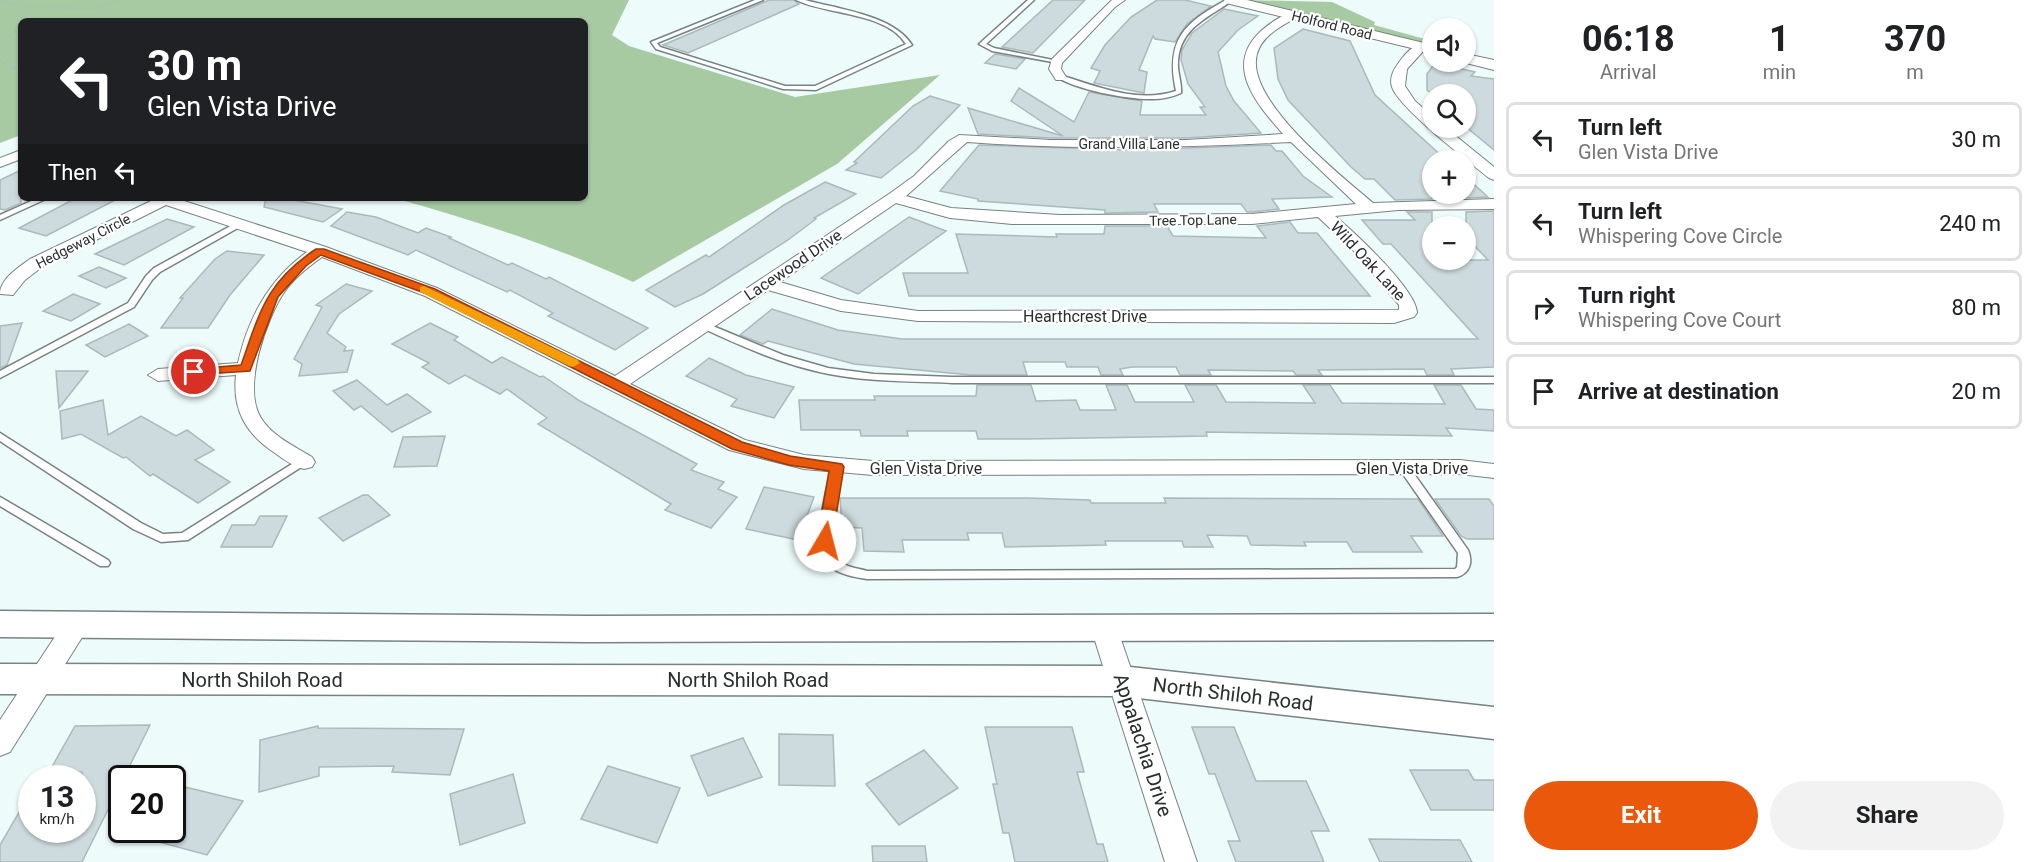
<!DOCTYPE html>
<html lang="en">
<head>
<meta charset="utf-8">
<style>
	body { margin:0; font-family:Roboto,sans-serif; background:#f2f2f2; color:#202124; height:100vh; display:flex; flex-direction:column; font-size:22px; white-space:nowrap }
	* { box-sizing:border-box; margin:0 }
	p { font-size:20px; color:#757577 }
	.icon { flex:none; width:33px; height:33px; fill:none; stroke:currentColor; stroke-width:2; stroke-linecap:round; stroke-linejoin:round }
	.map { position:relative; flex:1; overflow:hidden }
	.drawer { display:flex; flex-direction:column; background:#fff; width:540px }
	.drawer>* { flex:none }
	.banner { position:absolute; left:18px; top:18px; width:570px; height:183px; border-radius:9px; box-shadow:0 2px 4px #0004; background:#202124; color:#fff; overflow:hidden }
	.buttons { position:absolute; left:1422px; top:18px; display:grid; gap:12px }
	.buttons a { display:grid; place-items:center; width:54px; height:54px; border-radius:50%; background:#fff; box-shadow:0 2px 4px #0004; font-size:30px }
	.speed { position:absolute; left:18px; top:765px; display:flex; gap:12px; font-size:30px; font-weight:700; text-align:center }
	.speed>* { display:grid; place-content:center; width:78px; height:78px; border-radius:50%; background:#fff; box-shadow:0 2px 4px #0004; line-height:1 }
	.speed small { font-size:15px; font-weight:400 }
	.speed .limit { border:3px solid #111; border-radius:9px; background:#fff; color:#111 }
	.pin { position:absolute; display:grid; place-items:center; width:51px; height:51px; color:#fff; margin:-26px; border:3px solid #fff; border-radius:50%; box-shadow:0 2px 6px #0007 }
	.me { position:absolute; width:66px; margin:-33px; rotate:8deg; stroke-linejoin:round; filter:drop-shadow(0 0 4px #0008) }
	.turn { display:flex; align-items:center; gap:21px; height:126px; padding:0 30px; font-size:27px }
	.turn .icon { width:78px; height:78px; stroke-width:2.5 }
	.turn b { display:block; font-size:42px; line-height:51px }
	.then { display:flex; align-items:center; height:57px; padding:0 30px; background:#0003; gap:12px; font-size:22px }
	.eta { display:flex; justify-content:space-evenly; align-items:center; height:102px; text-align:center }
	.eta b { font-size:36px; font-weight:700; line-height:42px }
	.button { display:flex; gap:12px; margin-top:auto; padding:12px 30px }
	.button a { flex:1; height:69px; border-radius:36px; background:#ea580c; color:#fff; font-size:24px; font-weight:700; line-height:69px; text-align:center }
	.button a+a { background:#f2f2f2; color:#202124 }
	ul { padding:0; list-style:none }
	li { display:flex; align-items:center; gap:18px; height:75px; margin:0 12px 9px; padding:0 18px; border:3px solid #e0e0e0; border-radius:9px }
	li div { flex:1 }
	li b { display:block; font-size:22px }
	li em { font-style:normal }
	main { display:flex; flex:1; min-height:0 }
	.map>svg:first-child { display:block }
</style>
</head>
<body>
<main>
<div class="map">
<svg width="1494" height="862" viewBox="0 0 1494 862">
	<rect width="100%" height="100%" fill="#edfbfa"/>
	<g fill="#a7caa3">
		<path d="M0,0H629L612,35L629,46L795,97L940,75L837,164L633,282C555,246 476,221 394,198H585V21H21V135L0,143Z"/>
		<polygon points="1243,0 1332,2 1375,22 1374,25 1432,41 1432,47"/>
	</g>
	<g fill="#cedbde" stroke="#acb9bc" stroke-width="1.5">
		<polygon points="769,0 794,0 799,4 688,53 663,45"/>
		<polygon points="1053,0 1085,0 1033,53 1002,47"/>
		<polygon points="1157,0 1185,0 1211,6 1187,24 1175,42 1155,39 1153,36 1139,70 1147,72 1144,93 1094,83 1100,71 1091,68 1105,45 1131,17"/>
		<polygon points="1224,9 1258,16 1238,30 1218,52 1226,86 1234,101 1261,133 1186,138 1051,138 978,134 968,108 1063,136 1011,101 1019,88 1074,122 1089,92 1142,101 1140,115 1206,115 1200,107 1205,107 1188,84 1181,60 1182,50 1192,33"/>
		<polygon points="1303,29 1350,41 1375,95 1446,160 1432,160 1432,199 1395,200 1374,179 1365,179 1351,167 1288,100 1278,79 1274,48"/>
		<polygon points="995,54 1025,59 1016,69 985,63"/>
		<polygon points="1435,63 1475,72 1471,76 1494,79 1494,150 1466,127 1466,94 1432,94 1427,90 1427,74"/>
		<polygon points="930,96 960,105 916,150 881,178 846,170 857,163 854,162 913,106"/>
		<polygon points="979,145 1129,150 1271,145 1276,151 1282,151 1303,176 1332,197 1272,199 1279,209 1252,212 1247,212 1241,204 1154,204 1158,212 1105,213 1105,210 978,201 978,199 940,191"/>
		<polygon points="21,170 21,203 5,210 0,209 0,180"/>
		<polygon points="1466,177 1488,197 1466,198"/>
		<polygon points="825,182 856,194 814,218 816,219 788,240 703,294 675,307 646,290 706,255 709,257 784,205"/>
		<polygon points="76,198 119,198 46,236 19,228"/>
		<polygon points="266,198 283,198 342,209 323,222 264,207"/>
		<polygon points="1494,211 1494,367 1451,369 1454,375 1427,375 1424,369 1318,370 1322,375 1296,375 1293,371 1208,370 1211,375 1180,375 1176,367 1132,367 1120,369 1123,375 1101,375 1098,367 1067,367 1065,362 1023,362 1027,375 971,375 854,364 768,341 763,344 740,335 772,309 838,330 902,339 1478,339 1391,244 1383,244 1362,220 1415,220 1407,212 1432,212 1432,260 1488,260 1466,237 1466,212"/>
		<polygon points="347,212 376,217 418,233 426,228 451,237 449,238 508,265 512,263 546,279 549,277 648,328 615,350 548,316 553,313 510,290 507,292 416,250 408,255 331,226"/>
		<polygon points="909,217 946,231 858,294 821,278"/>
		<polygon points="167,219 194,227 124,265 95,254"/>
		<polygon points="1290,222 1298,233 1317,233 1370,296 909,296 903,273 968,273 956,234 1057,237 1056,234 1104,234 1105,226 1167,226 1173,236 1266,238 1257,226"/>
		<polygon points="227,251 264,255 230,295 208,328 161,328 183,298 180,298 215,259"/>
		<polygon points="99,267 126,278 106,288 79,276"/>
		<polygon points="346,284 372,291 339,314 327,333 346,347 344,351 353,350 347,372 299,376 302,364 294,359 322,307 316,305"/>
		<polygon points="73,294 100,304 71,321 43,311"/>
		<polygon points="22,323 7,365 0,368 0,326"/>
		<polygon points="430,323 458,337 454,340 492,363 502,357 540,377 543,376 580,401 697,464 691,470 724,482 718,489 737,497 711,528 665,510 671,504 538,424 547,418 507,389 500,394 465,375 449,384 422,367 429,363 392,344"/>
		<polygon points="129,324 148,336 105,357 86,345"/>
		<polygon points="709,358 746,375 794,387 774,418 731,406 737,399 686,376"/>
		<polygon points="56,371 88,371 59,408"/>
		<polygon points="357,380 387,405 407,394 431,412 392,432 361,406 354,410 333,391"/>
		<polygon points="977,385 1031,385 1036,401 1076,400 1080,410 1116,410 1106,385 1127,385 1135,402 1194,402 1185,385 1216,385 1226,402 1315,403 1303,385 1330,385 1342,403 1445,404 1434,385 1461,385 1476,409 1494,410 1494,431 1446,428 1452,436 1206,432 1207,436 1027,439 978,439 976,431 907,431 908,436 861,436 860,430 801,430 799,400 875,400 874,396 976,396"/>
		<polygon points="103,400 108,435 141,416 176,436 187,430 214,450 195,460 230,482 198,503 153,474 150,476 126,457 123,458 81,434 62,439 60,411"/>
		<polygon points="445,436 437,466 394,467 403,437"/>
		<polygon points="764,487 814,497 798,540 746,529"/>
		<polygon points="363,495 368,495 390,515 343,541 319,518"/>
		<polygon points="840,498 1026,498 1090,500 1091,503 1166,503 1164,498 1418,499 1443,536 1411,536 1422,552 1353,552 1347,542 1304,542 1306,546 1251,545 1247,536 1207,535 1213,547 1184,547 1182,541 1105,541 1106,545 1005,547 1002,533 967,533 969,540 902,540 904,552 864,551 862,528 842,527"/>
		<polygon points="1435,499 1489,499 1494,506 1494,539 1467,539 1461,536"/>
		<polygon points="260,516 287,516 272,547 221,547 232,525 255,525"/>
		<polygon points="150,725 82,862 0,862 0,845 32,790 32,830 82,830 82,772 49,772 75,726"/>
		<polygon points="318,726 318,728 464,729 450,775 392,772 394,766 319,767 319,776 259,792 260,740"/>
		<polygon points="985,727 1072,727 1084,772 1077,772 1097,844 1103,844 1108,862 1015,862 1009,833 1003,833 993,784 997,784"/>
		<polygon points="1192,727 1234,727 1256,781 1306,781 1329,831 1311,831 1324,862 1236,862 1228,841 1240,841 1215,774 1209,774"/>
		<polygon points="779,734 833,735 835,786 779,785"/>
		<polygon points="743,738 762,777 708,796 691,756"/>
		<polygon points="924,750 958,788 899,825 866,784"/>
		<polygon points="608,766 680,788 657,843 581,819"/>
		<polygon points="1410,770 1468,770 1474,780 1494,780 1494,810 1431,810"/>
		<polygon points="513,774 525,823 460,845 450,794"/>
		<polygon points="185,787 243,801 207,855 133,835 133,830 172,830 172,804"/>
		<polygon points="1369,839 1460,840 1472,862 1380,862"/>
		<polygon points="872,846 925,846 927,862 873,862"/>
	</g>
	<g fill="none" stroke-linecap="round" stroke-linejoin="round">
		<g stroke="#768382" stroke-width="3">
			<g id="service">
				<path d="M755,0H763L657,43L660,47L785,86H815L906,44C886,12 827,15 796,0H805C838,9 893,15 912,45L816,90L783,89L656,49L651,42Z"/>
				<polygon points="1028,0 1034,0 986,44 994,48 1058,61 1058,63 992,51 979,44"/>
				<path d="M1226,0H1233C1210,17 1180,27 1178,61C1177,72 1182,83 1181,93C1172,97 1163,99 1154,99C1129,100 1077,90 1057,77L1060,75C1096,86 1137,104 1176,91C1165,40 1184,23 1226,0Z"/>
				<polygon points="38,198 48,198 0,220 0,215"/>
				<polygon points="236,223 239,223 243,225 160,272 152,280 134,307 0,378 0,371 128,303 146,276 154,268"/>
				<path d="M703,322L783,355L828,368L874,374L952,377H1494V383H952C911,381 869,382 829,374C783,365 741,346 700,327L698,325Z"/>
				<polygon points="0,433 141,523 163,534 182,533 300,459 308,459 309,462 188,540 161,542 133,529 0,441"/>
				<path d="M837,463L842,467C838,487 824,542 837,559C844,567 857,568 867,571L1455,569L1457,567L1458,553L1398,467L1403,463L1407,464L1468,550C1473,562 1470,573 1457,577L867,579C855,577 841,575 831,567C809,549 826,491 832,467Z"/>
				<polygon points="0,497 108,560 110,563 108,566 100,566 0,506"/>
			</g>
		</g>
		<g stroke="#768382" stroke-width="2">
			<g id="minor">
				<polygon points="1112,0 1125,0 1115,7 1062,63 1061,69 1066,77 1064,80 1056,80 1049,69 1052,59"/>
				<path d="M1293,12L1297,13V17C1282,26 1262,35 1257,54C1244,100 1342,176 1373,203L1494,199V209L1398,210L1335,216C1354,232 1417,290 1417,313L1414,317L1394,323L918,321L841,311L768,290L630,384L745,440L804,455L873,461L1460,460L1494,464V478L1460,474L873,475L804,469L729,450L425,296L322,257C308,267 294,278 285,291C266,318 242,388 261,418C272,436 294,446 312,457L315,462L312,467L304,469C293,466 284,460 275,453C246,434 232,410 236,375L158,381L148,375L158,369L238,363C248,318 269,279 307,252L166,205L42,267L25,280L13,295L0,294C0,279 19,267 30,259L153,200L151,198H175L326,247L437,288L615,376L889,194L914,176L949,141L959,135L1051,140H1186L1283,134C1257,104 1223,66 1261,31C1270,23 1282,15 1293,12ZM967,142C1075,150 1182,148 1291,142L1356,204L1252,214L1060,215L951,208L906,196ZM896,203L950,218L1012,224H1252L1318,217L1353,250L1399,305V310L918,311L841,300L780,282Z"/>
				<path d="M1421,43L1427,47L1407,69L1405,86L1415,101L1432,116V128H1446L1494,167V180L1489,178C1468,161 1399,108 1392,87C1389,77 1394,69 1400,61C1405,54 1413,46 1421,43Z"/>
				<polygon points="21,150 21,159 0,167 0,158"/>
				<polygon points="77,614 86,617 90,624 86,631 10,752 0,756 0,720 68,617"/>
				<polygon points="1104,618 1113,621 1117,628 1197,862 1165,862 1091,628 1095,621"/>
			</g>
		</g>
		<g stroke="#768382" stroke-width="2">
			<g id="tertiary">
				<polygon points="1224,0 1247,0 1432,45 1432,53 1226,3"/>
				<polygon points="1466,54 1494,60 1494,70 1462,62 1466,62"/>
			</g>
		</g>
		<g stroke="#768382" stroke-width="3">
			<g id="secondary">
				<polygon points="0,611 588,616 1494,614 1494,640 588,642 0,637"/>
				<polygon points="0,664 1121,666 1494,707 1494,739 1121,696 0,694"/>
			</g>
		</g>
		<g stroke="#adb8b8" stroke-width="2" stroke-dasharray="1 3" stroke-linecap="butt">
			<polyline points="2,0 22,6 92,9 119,0"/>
			<polyline points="0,45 20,27 22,6"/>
			<polyline points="0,61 21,72"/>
		</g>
		<use href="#service" fill="#fff" fill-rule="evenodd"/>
		<use href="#minor" fill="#fff" fill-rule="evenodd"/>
		<use href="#tertiary" fill="#fff" fill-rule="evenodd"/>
		<use href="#secondary" fill="#fff" fill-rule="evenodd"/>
	</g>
	<path fill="#ea580c" stroke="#983908" stroke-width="1.5" d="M316,249H324L435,289L742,442L790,456L842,464L844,467L832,541L825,546L817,541L829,471L789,465L732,449L427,294L321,255L306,266L278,297L250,371L190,375L188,372L194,369L241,365C260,312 266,282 316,249Z"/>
	<polygon fill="#f59e0b" points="424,286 578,360 580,363 573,367 569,366 420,292 420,287"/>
	<g text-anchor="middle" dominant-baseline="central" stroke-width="4.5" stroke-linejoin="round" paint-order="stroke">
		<g font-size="14" fill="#292e2e" stroke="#fff">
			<text transform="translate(1332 25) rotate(14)">Holford Road</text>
			<text x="1129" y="144">Grand Villa Lane</text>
			<text transform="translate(1193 220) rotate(-1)">Tree Top Lane</text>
			<text transform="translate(83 241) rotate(-27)">Hedgeway Circle</text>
		</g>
		<g font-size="16" fill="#292e2e" stroke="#fff">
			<text transform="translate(1368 261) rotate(47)">Wild Oak Lane</text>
			<text transform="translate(793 265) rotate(-34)">Lacewood Drive</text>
			<text x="1085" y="316">Hearthcrest Drive</text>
			<text x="926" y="468">Glen Vista Drive</text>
			<text x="1412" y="468">Glen Vista Drive</text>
		</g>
		<g font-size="20" fill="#292e2e" stroke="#fff">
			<text x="262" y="680">North Shiloh Road</text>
			<text x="748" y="680">North Shiloh Road</text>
			<text transform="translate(1233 694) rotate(7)">North Shiloh Road</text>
			<text transform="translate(1143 745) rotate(72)">Appalachia Drive</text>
		</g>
	</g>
</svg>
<div class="buttons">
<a><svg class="icon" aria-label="sound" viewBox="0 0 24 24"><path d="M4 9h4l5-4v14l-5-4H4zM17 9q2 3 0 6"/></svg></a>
<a><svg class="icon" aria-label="search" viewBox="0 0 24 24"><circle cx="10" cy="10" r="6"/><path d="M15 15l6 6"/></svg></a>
<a>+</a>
<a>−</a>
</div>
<div class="speed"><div>13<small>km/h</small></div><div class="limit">20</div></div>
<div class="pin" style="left:194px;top:372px;background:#d93025"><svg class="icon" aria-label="arrive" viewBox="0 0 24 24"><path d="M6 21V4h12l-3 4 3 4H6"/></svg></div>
<svg class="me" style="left:825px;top:541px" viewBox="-20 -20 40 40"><circle r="19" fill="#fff"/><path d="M0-13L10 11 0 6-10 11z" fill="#ea580c"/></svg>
<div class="banner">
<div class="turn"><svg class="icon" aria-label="left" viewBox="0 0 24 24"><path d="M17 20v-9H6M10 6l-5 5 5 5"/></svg><div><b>30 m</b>Glen Vista Drive</div></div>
<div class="then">Then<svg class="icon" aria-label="left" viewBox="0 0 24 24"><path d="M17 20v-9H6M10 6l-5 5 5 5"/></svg></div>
</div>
</div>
<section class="drawer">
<div class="eta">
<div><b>06:18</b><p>Arrival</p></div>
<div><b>1</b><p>min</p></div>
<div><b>370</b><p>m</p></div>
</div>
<ul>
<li><svg class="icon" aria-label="left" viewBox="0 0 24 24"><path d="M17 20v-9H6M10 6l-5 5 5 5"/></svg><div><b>Turn left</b><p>Glen Vista Drive</p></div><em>30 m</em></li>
<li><svg class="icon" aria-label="left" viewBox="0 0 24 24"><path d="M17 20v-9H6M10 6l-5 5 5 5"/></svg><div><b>Turn left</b><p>Whispering Cove Circle</p></div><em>240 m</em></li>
<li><svg class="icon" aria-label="right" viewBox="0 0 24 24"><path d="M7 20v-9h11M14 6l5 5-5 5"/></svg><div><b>Turn right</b><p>Whispering Cove Court</p></div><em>80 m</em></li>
<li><svg class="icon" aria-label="arrive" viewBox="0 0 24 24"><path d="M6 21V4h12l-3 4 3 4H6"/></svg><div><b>Arrive at destination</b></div><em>20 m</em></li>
</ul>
<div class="button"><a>Exit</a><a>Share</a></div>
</section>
</main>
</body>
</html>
